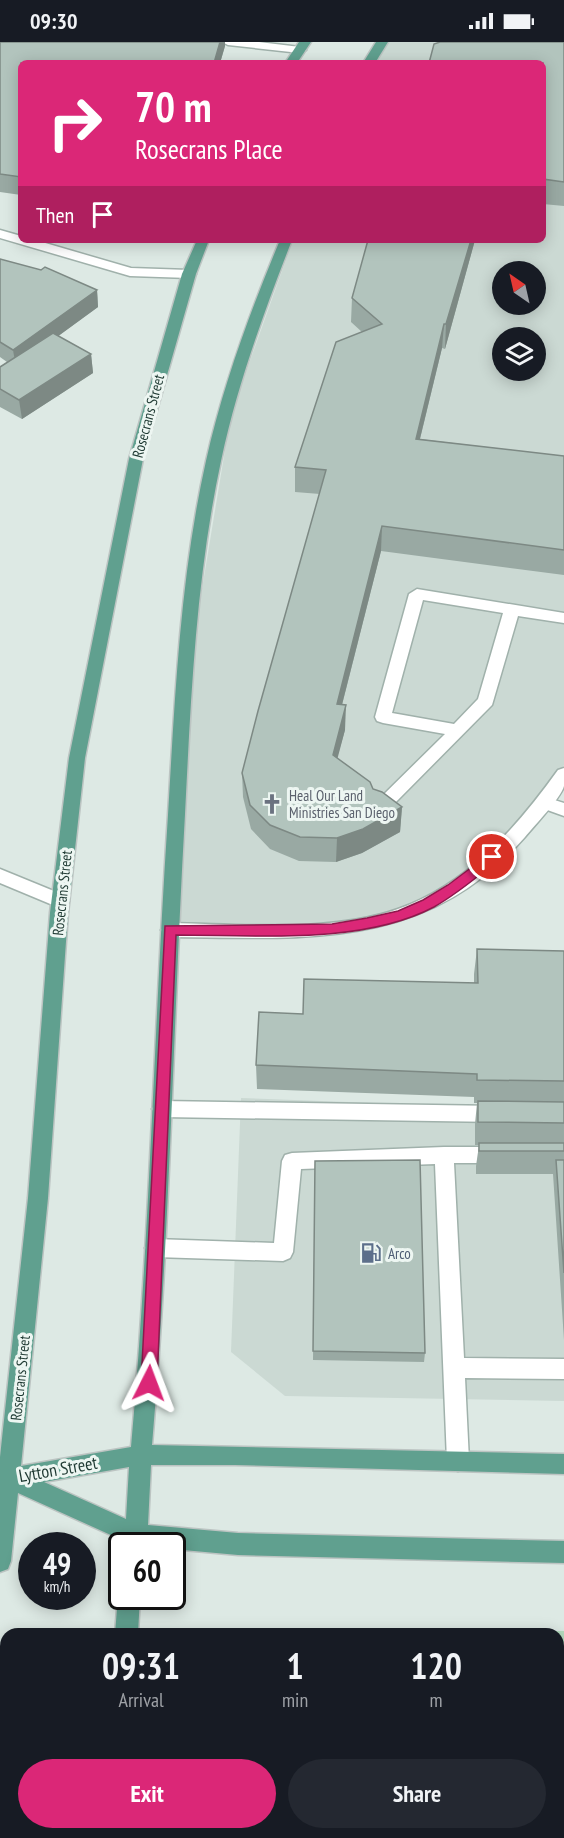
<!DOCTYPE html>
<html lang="en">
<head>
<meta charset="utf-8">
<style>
	body { margin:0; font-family:"PT Sans Narrow",sans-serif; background:#242831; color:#f1f3f6; height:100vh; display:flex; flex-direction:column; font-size:22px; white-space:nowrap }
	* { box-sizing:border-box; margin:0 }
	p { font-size:20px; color:#9ea1a6 }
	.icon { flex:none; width:33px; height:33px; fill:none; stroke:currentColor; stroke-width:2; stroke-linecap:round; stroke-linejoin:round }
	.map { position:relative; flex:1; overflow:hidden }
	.drawer { position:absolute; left:0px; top:1586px; width:564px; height:212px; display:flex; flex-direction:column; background:#171b24; border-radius:18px 18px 0 0; box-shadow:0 3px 15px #0003 }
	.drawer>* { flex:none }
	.guide { position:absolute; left:18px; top:18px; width:528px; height:183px; border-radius:9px; box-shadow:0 3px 15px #0003; background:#db2777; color:#fff; overflow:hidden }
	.needle { width:39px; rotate:326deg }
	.tools { position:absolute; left:492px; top:219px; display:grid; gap:12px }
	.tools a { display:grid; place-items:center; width:54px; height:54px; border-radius:50%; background:#171b24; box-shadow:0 3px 15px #0003; font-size:30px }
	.speed { position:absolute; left:18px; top:1490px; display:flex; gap:12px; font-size:30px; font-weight:700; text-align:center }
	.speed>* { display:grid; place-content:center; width:78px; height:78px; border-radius:50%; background:#171b24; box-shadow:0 3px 15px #0003; line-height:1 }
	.speed small { font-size:15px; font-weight:400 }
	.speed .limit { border:3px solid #111; border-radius:9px; background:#fff; color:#111 }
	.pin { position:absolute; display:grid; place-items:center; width:51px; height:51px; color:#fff; margin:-26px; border:3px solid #fff; border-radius:50%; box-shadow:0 2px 6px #0007 }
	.me { position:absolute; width:66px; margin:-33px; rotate:3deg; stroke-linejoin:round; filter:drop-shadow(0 0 4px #0008) }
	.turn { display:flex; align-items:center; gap:21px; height:126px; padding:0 18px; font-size:27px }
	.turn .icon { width:78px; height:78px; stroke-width:2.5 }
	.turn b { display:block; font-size:42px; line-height:51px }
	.then { display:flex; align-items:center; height:57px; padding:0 18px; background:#0003; gap:12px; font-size:22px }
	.eta { display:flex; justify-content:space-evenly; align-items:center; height:102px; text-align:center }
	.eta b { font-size:36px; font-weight:700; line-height:42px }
	.cta { display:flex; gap:12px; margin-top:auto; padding:12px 18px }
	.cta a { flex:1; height:69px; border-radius:36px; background:#db2777; color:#fff; font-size:24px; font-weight:700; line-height:69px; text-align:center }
	.cta a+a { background:#242831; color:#f1f3f6 }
	.status { display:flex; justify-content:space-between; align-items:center; height:42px; padding:0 30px; background:#171b24; direction:ltr }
	.status svg { height:16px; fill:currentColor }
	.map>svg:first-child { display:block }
</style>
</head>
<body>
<div class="status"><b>09:30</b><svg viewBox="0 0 49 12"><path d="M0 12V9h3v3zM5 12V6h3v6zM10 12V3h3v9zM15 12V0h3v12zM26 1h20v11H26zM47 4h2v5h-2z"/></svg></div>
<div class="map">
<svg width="564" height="1796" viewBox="0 0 564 1796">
	<rect width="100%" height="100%" fill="#dde9e4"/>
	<g fill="#cbd9d3" fill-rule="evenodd">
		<path d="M388,0H564V723L539,761L497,804L453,840L389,872L312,882L175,884L180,784L197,577L231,372L293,198H543V21H377ZM502,230H536V262H502ZM502,296H536V328H502Z"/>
		<polygon points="241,1056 564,1068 564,1359 285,1354 231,1310"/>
	</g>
	<polygon fill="#b5dcbf" points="268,1588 564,1589 564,1796 226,1796 226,1791 558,1791 558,1592 265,1591"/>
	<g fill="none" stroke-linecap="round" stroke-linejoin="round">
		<g stroke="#a0b1ab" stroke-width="3">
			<g id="service">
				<path d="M417,547L564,571V581L518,574L492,663L386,770L380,772L374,770L371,766L374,762L445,692L383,681L377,679L375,675L409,552ZM423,558L503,571L478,657L454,682L392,671Z"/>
				<polygon points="162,1059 499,1064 506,1066 509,1072 506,1078 499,1080 162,1075 155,1073 152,1067 155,1061"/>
				<polygon points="444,1105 502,1105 509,1107 512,1113 509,1119 502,1121 454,1121 464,1316 564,1317 564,1337 465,1336 469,1419 466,1426 458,1429 450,1426 447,1419 435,1122 301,1127 293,1210 290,1216 283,1219 155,1215 148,1212 145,1206 148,1200 155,1197 274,1201 282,1119 285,1113 292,1111"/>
			</g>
		</g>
		<g stroke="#a0b1ab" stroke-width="3">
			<g id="minor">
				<polygon points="222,0 259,0 300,5 306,8 300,11 228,3"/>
				<polygon points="0,188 21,194 21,198 35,198 131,226 189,228 196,232 189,236 130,234 0,196"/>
				<polygon points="545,755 564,761 564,774 539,765 536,761 539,757"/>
				<polygon points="0,827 66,854 69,859 66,864 60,866 0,841"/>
			</g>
		</g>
		<g stroke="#a0b1ab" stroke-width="3">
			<path id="tertiary" d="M564,726C564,731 564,739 564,744C561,756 534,784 525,795C424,909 309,896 170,895L164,893L161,888L164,883L170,881C242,882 330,891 398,867C467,843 517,785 558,728Z"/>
		</g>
		<g stroke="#bcc4c2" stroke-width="3">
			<g id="primary">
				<polygon points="299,0 311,0 297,21 285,21"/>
				<polygon points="376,0 388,0 375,21 363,21"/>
				<path d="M197,198H209L196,232L143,417L85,716L68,871L48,1156L21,1424L131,1405C150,1194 154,984 168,773C175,655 180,535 206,419C223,343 250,270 280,198H292C264,270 237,343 221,419C196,535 191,654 185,772C173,983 170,1193 152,1403L564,1412V1432L235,1423H151L148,1483L238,1491L564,1499V1521L238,1513L172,1507V1503H124V1499L18,1451L11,1519L8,1527L0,1530V1415L28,1156L50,871L69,716L129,417L182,232ZM129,1425L126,1477L44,1440Z"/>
				<polygon points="121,1546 122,1554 140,1554 138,1592 115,1592 118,1554"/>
				<rect x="96" y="1791" width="24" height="5"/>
			</g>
		</g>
		<use href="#service" fill="#fff" fill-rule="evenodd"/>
		<use href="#minor" fill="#fff" fill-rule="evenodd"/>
		<use href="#tertiary" fill="#fff" fill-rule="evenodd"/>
		<use href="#primary" fill="#60a08f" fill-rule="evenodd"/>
	</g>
	<g fill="#99a9a3">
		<polygon points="0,0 225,4 220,21 21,21 21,153 0,150"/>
		<polygon points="564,0 564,164 543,162 543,21"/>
		<polygon points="475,198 445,307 442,306 420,397 564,414 564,533 381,509 342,663 345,688 337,716 373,747 402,765 400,790 362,811 336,820 299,819 270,807 251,787 243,755 242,731 320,452 295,450 295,425 362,290 351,280 352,256"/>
		<polygon points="0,217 97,248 98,265 58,294 91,312 93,331 22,377 0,365 0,325 7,320 0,315"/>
		<polygon points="477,907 564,909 564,1298 553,1132 476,1132 476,1124 479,1103 475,1103 475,1082 477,1061 474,1061 474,1055 257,1047 256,1023 303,972 474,941 474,932"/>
		<polygon points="315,1119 425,1311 424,1320 313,1318"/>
	</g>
	<g fill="#7d8984">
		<polygon points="220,0 225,0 225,4 220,21 214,21"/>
		<polygon points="471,198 475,198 445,307 446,282"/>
		<polygon points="97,248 98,265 16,325 13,308"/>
		<polygon points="444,282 442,306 414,421 416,397"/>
		<polygon points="91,312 93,331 22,377 19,358"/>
		<polygon points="382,484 381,509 336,686 337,662"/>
		<polygon points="346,663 345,688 332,737 333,713"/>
		<polygon points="402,765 400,790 362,811 336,820 337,796"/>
	</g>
	<g fill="#b2c4bd" stroke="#7d8984" stroke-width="1.5">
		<polygon points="0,0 220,0 214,21 21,21 21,135 0,132"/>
		<polygon points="440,0 564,0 564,140 543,137 543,21 429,21 434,2"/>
		<polygon points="368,198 471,198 446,282 444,282 416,397 564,414 564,508 382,484 337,662 346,663 333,713 370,740 373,747 382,750 402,765 363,787 337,796 300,795 270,783 250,763 242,731 258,669 326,428 295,425 336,300 382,282 352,256"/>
		<polygon points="0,217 41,228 45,225 97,248 13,308 0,300"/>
		<polygon points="53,291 91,312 19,358 0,347 0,325"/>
		<polygon points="477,907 564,909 564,1039 477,1038 477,1032 256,1023 259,970 303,972 304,937 478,941"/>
		<polygon points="478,1059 564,1060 564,1081 478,1080"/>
		<rect x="479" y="1101" width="85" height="8"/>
		<polygon points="420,1118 425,1311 313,1309 315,1119"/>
		<polygon points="556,1118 564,1118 564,1231"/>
	</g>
	<path fill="#db2777" stroke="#8e194d" stroke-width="1.5" d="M492,810L499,815L497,819C477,835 457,852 434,865C362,903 256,893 176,893L157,1341L154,1346L149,1348L143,1346L141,1341L165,884L332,882L367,876L398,869L423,858L448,843Z"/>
	<defs>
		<g id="church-bare" transform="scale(1.62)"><path d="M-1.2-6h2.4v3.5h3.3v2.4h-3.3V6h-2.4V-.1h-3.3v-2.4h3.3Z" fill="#6b7280" stroke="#edf6f2" stroke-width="2.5" paint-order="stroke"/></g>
		<g id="fuel-bare" transform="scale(1.62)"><path d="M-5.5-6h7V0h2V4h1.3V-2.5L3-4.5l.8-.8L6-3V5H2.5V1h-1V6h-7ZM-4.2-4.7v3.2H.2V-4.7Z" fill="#5c6f8a" stroke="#edf6f2" stroke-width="2.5" paint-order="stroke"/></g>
	</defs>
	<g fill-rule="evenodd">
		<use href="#church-bare" x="272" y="762"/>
		<use href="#fuel-bare" x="371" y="1211"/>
	</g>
	<g text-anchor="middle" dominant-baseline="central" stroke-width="6" stroke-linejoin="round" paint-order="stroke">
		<g font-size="15" fill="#1e3932" stroke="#edf6f2">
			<text transform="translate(148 374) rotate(-75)">Rosecrans Street</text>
			<text transform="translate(62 851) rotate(-84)">Rosecrans Street</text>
			<text transform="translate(20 1336) rotate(-84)">Rosecrans Street</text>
		</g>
		<g font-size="15" fill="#5b616d" stroke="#edf6f2" text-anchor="start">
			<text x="289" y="753">Heal Our Land<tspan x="289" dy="17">Ministries San Diego</tspan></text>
		</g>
		<g font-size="15" fill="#4e5e75" stroke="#edf6f2" text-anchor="start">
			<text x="388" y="1211">Arco</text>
		</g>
		<g font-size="18" fill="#1e3932" stroke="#edf6f2">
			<text transform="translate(58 1427) rotate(-10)">Lytton Street</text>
		</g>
	</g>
</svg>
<div class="tools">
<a><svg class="needle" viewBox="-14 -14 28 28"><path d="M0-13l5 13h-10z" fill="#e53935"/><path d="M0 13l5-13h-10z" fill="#9ea1a6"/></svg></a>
<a><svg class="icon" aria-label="layers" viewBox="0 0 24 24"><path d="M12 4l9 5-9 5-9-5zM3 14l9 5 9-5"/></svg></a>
</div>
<div class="speed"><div>49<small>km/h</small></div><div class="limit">60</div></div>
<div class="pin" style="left:492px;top:815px;background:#d93025"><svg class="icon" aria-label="arrive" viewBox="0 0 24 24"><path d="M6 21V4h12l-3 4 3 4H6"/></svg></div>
<svg class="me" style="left:149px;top:1341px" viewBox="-20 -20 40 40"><path d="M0-17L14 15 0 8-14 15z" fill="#db2777" stroke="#fff" stroke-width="4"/></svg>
<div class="guide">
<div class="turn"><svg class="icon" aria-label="right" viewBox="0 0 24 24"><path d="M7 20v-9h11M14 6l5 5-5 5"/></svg><div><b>70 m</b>Rosecrans Place</div></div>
<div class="then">Then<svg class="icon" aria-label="arrive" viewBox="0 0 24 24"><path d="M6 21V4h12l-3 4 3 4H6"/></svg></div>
</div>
<section class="drawer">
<div class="eta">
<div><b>09:31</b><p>Arrival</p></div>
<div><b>1</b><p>min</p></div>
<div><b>120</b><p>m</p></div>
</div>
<div class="cta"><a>Exit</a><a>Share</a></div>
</section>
</div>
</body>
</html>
